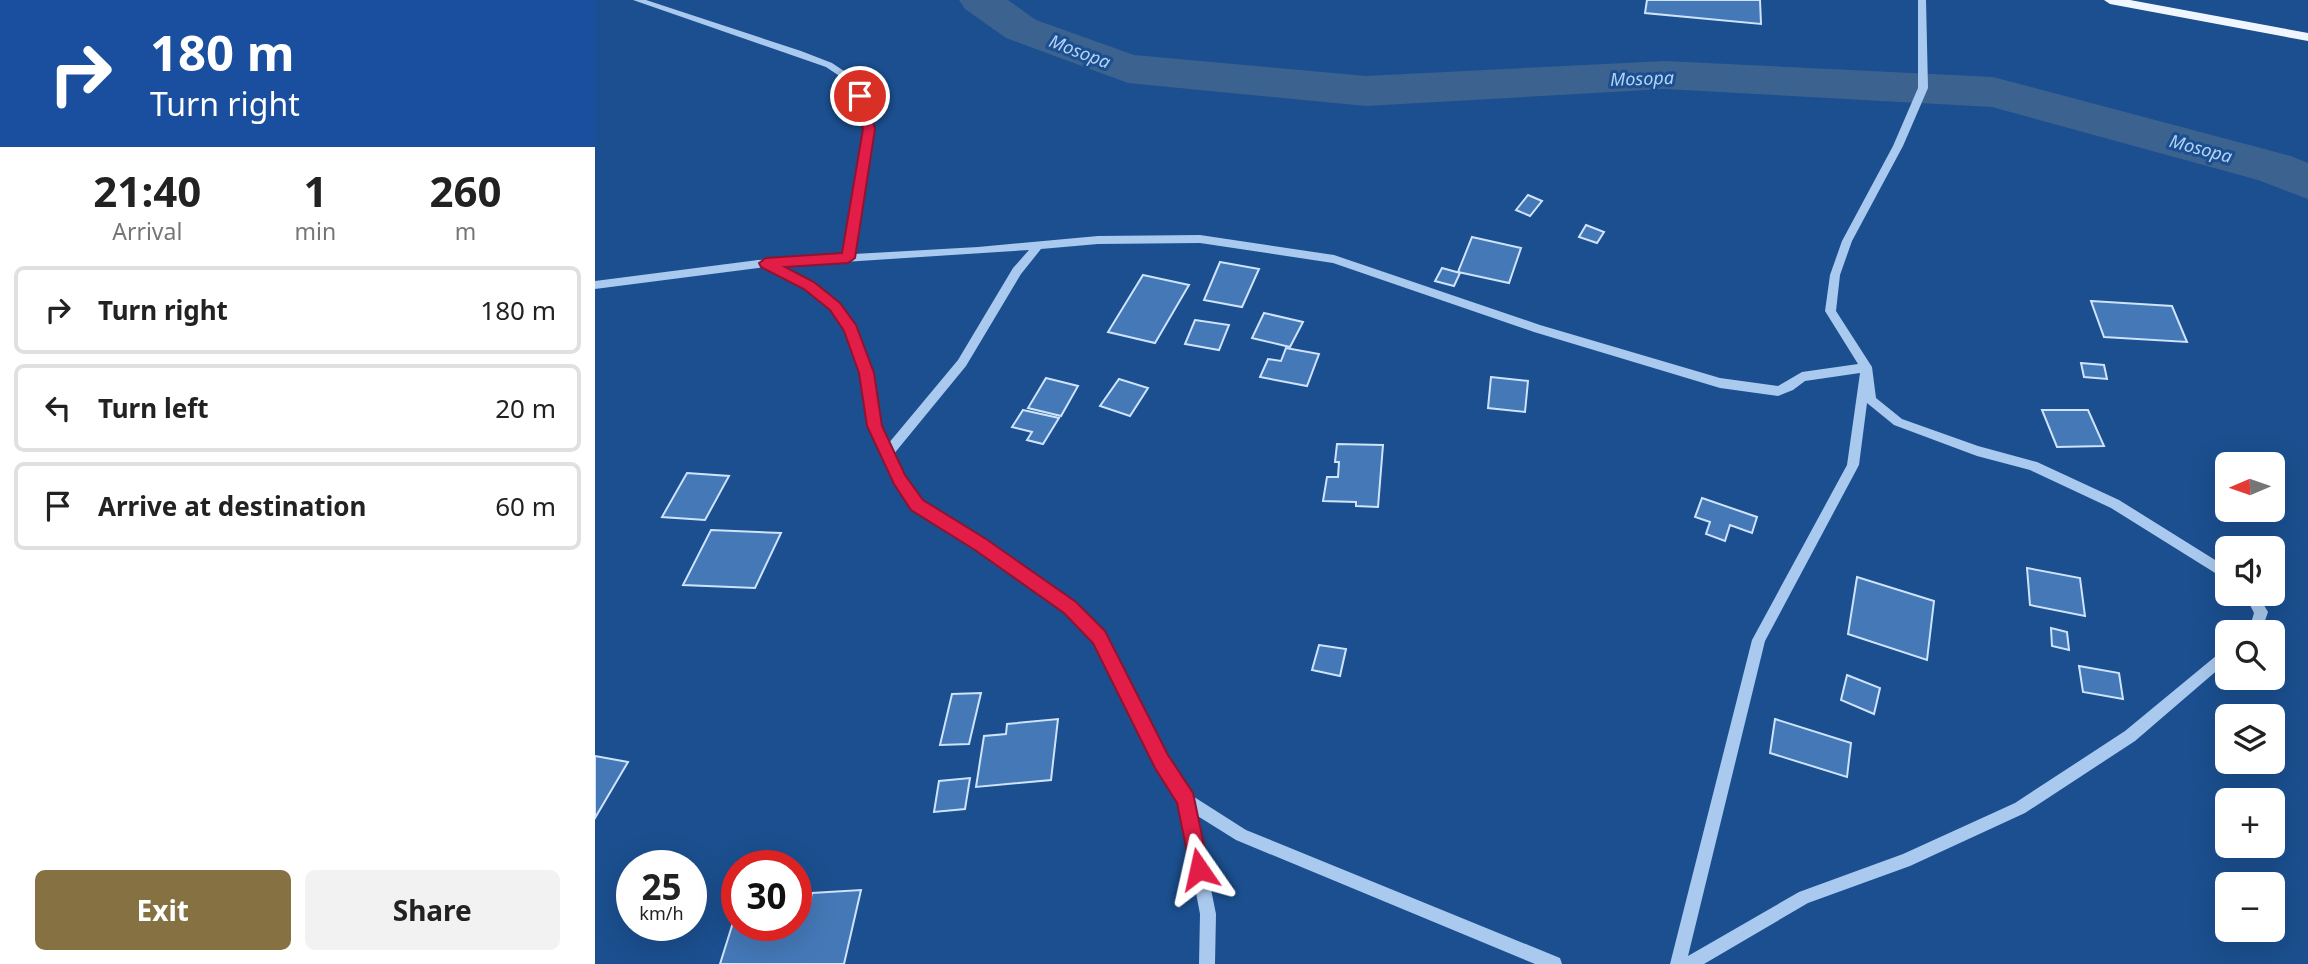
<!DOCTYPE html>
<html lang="en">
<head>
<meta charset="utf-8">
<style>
	body { margin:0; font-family:"Noto Sans",sans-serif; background:#f2f2f2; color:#222; height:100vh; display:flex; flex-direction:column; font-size:26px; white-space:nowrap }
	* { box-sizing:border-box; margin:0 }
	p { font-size:23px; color:#767676 }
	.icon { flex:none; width:38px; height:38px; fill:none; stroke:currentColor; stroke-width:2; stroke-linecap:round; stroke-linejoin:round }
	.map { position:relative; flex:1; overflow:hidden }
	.drawer { display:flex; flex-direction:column; background:#fff; width:595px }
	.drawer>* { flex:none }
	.banner { background:#1a4fa0; color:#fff; overflow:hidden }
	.needle { width:46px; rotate:268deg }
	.fabs { position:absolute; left:1620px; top:452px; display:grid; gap:14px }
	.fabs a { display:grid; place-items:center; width:70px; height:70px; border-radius:10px; background:#fff; box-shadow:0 7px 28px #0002; font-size:35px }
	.speed { position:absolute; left:21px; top:850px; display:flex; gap:14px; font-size:35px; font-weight:700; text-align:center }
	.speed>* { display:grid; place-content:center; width:91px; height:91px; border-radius:50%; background:#fff; box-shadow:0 7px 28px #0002; line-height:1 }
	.speed small { font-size:18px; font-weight:400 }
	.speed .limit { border:10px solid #d22; background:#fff; color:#111 }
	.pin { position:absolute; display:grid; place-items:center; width:60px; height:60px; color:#fff; margin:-30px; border:4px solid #fff; border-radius:50%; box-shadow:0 2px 7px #0007 }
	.me { position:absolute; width:77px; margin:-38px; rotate:349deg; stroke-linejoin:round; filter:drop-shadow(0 0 5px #0008) }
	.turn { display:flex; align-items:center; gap:24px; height:147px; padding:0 35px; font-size:32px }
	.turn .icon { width:91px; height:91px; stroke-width:2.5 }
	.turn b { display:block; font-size:49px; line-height:60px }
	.eta { display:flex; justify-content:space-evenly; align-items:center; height:119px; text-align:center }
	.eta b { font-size:42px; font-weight:700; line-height:49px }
	.primary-button { display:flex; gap:14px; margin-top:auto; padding:14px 35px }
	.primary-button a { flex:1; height:80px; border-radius:10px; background:#857141; color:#fff; font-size:28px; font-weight:700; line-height:80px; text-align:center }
	.primary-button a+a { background:#f2f2f2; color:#222 }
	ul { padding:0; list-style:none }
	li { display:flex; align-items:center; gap:21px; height:88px; margin:0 14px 10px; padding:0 21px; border:4px solid #e0e0e0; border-radius:10px }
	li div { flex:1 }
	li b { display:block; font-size:26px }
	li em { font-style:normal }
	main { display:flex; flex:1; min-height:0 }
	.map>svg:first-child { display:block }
</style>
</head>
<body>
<main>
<section class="drawer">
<div class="banner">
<div class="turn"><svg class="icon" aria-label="right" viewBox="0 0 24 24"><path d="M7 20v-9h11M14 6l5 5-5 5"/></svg><div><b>180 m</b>Turn right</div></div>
</div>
<div class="eta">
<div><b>21:40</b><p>Arrival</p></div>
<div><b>1</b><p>min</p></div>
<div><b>260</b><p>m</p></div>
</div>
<ul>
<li><svg class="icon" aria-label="right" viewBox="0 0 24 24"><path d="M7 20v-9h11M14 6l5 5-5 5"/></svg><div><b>Turn right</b></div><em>180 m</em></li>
<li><svg class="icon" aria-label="left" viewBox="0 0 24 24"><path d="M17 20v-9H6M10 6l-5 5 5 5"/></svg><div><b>Turn left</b></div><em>20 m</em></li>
<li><svg class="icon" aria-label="arrive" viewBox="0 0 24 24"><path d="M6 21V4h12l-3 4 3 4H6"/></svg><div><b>Arrive at destination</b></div><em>60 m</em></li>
</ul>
<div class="primary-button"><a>Exit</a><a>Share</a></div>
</section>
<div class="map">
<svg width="1713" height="964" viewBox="0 0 1713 964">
	<rect width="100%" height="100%" fill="#1b4f8f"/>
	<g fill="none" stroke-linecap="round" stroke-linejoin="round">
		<polygon fill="#3c6290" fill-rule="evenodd" points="364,0 413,0 441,20 539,55 771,76 1070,61 1398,77 1696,156 1713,163 1713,199 1663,180 1397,107 1070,89 771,106 533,83 411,38 370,9"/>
	</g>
	<g fill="#4478b7" stroke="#cfe3fa" stroke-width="2">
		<polygon points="1052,0 1165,0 1166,24 1050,13"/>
		<polygon points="933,195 947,201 935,216 921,210"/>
		<polygon points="991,225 1009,232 1002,243 984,237"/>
		<polygon points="877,237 926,248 914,283 863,272"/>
		<polygon points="625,262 664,269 647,307 609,300"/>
		<polygon points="847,268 865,273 859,286 840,281"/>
		<polygon points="548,275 594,285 560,343 513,332"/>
		<polygon points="1496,301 1577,306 1592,342 1509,337"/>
		<polygon points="669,313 708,322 695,347 657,338"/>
		<polygon points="600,320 634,325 624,350 590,344"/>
		<polygon points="691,348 724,354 712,386 665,377 673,359 686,361"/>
		<polygon points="1486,363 1509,365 1512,379 1489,377"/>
		<polygon points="896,377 933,381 930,412 893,408"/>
		<polygon points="451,378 483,386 466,416 433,408"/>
		<polygon points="524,379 553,388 535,416 505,406"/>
		<polygon points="428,410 464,418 448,444 432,440 437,432 417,427"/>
		<polygon points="1447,410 1493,410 1509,446 1462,447"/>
		<polygon points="742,444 788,445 783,507 761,506 761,502 728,501 732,477 743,477 744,462 740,462"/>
		<polygon points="92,473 134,476 110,520 67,517"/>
		<polygon points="1107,498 1162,517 1157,533 1135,525 1130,541 1111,534 1115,522 1100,517"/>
		<polygon points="116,530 186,533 160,588 88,585"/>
		<polygon points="1432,568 1485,578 1490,616 1435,605"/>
		<polygon points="1262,577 1339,601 1332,660 1253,634"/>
		<polygon points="1456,628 1472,632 1474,650 1457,646"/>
		<polygon points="724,645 751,649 745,676 717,670"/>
		<polygon points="1484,666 1524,673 1528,699 1488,692"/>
		<polygon points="1252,675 1285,688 1279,714 1246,700"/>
		<polygon points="386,693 374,744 345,745 357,694"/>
		<polygon points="463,719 456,780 381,787 389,736 411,734 412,724"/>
		<polygon points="1180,719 1256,743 1252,777 1175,753"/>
		<polygon points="0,756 33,762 0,818"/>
		<polygon points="375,778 370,809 339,812 344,781"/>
		<polygon points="266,890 249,964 125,964 141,913 142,926 201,926 201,908 214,907 217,893"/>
	</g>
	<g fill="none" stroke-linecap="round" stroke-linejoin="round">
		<g fill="#a9c9ee" fill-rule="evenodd">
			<path d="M38,0H51L206,51L237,63L255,75L270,96L279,129L259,254L383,247L503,236L605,235L739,255L945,325L1125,378L1183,386L1207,372L1263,364L1230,311L1235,275L1247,241L1298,146L1323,88V0H1331L1333,88L1308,146L1257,241L1245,275L1241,311L1277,367L1281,398L1307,419L1383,446L1442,462L1524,500L1633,568V581L1516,508L1435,470L1382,456L1299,425L1272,403L1264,465L1170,641L1093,956L1204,892L1308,854L1420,803L1530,731L1633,646V661L1540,741L1430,813L1315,866L1213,903L1109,964H1075L1157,640L1252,465L1265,373L1210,381L1198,390L1183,396L1125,388L939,332L738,263L605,243L503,244L446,249L426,274L371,366L298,455L309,477L326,501L390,541L480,603L509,633L571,757L596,795L651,830L965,958L967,964H940L641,840L601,815L621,914L620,964H604L605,914L584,803L561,767L499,641L470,611L380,549L318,509L300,484L273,426L266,373L251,331L236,310L210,288L171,267L0,289V281L163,260L248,255L269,129L260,96L249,79L231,67ZM434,250L418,268L363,360L293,444C282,419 283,401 278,375C276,366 272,357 269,349C253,305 227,287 187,266Z"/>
			<polygon points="1649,593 1662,593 1673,612 1666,632 1649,632 1656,623 1659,613"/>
		</g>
		<polygon fill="#f0f6ff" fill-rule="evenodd" points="1509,0 1535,0 1713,33 1713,41 1515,4"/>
	</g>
	<polygon fill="#e11d48" stroke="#92132f" stroke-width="2" points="265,93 271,96 280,129 260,258 253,263 190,267 219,282 245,303 261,325 279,373 287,426 310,475 328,500 391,539 481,602 510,631 573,755 598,793 614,869 611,876 604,878 597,876 582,803 560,768 498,643 469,613 380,550 316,510 299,484 272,426 264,373 249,331 235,310 209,289 166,267 164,263 171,258 247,253 268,129 259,96"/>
	<g text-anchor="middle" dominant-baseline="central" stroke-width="6" stroke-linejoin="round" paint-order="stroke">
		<g font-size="18" font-style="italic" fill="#b5d3f5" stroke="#1b4f8f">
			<text transform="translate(485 51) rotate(21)">Mosopa</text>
			<text transform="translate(1047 78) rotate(-2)">Mosopa</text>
			<text transform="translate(1606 148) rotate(15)">Mosopa</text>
		</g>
	</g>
</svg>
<div class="fabs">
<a><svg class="needle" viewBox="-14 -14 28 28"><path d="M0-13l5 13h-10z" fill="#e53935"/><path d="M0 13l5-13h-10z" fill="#767676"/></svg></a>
<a><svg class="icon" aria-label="sound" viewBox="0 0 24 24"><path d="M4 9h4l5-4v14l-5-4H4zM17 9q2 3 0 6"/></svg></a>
<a><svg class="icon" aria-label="search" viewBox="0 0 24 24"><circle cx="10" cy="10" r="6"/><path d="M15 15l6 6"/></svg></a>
<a><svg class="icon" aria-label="layers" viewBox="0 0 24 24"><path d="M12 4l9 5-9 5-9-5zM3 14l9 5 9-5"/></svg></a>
<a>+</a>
<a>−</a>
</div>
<div class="speed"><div>25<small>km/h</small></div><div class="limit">30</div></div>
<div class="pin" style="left:265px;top:96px;background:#d93025"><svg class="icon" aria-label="arrive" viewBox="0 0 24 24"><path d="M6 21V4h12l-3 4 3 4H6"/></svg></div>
<svg class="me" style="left:604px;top:869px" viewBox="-20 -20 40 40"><path d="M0-17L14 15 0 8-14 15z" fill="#e11d48" stroke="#fff" stroke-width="4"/></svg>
</div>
</main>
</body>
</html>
